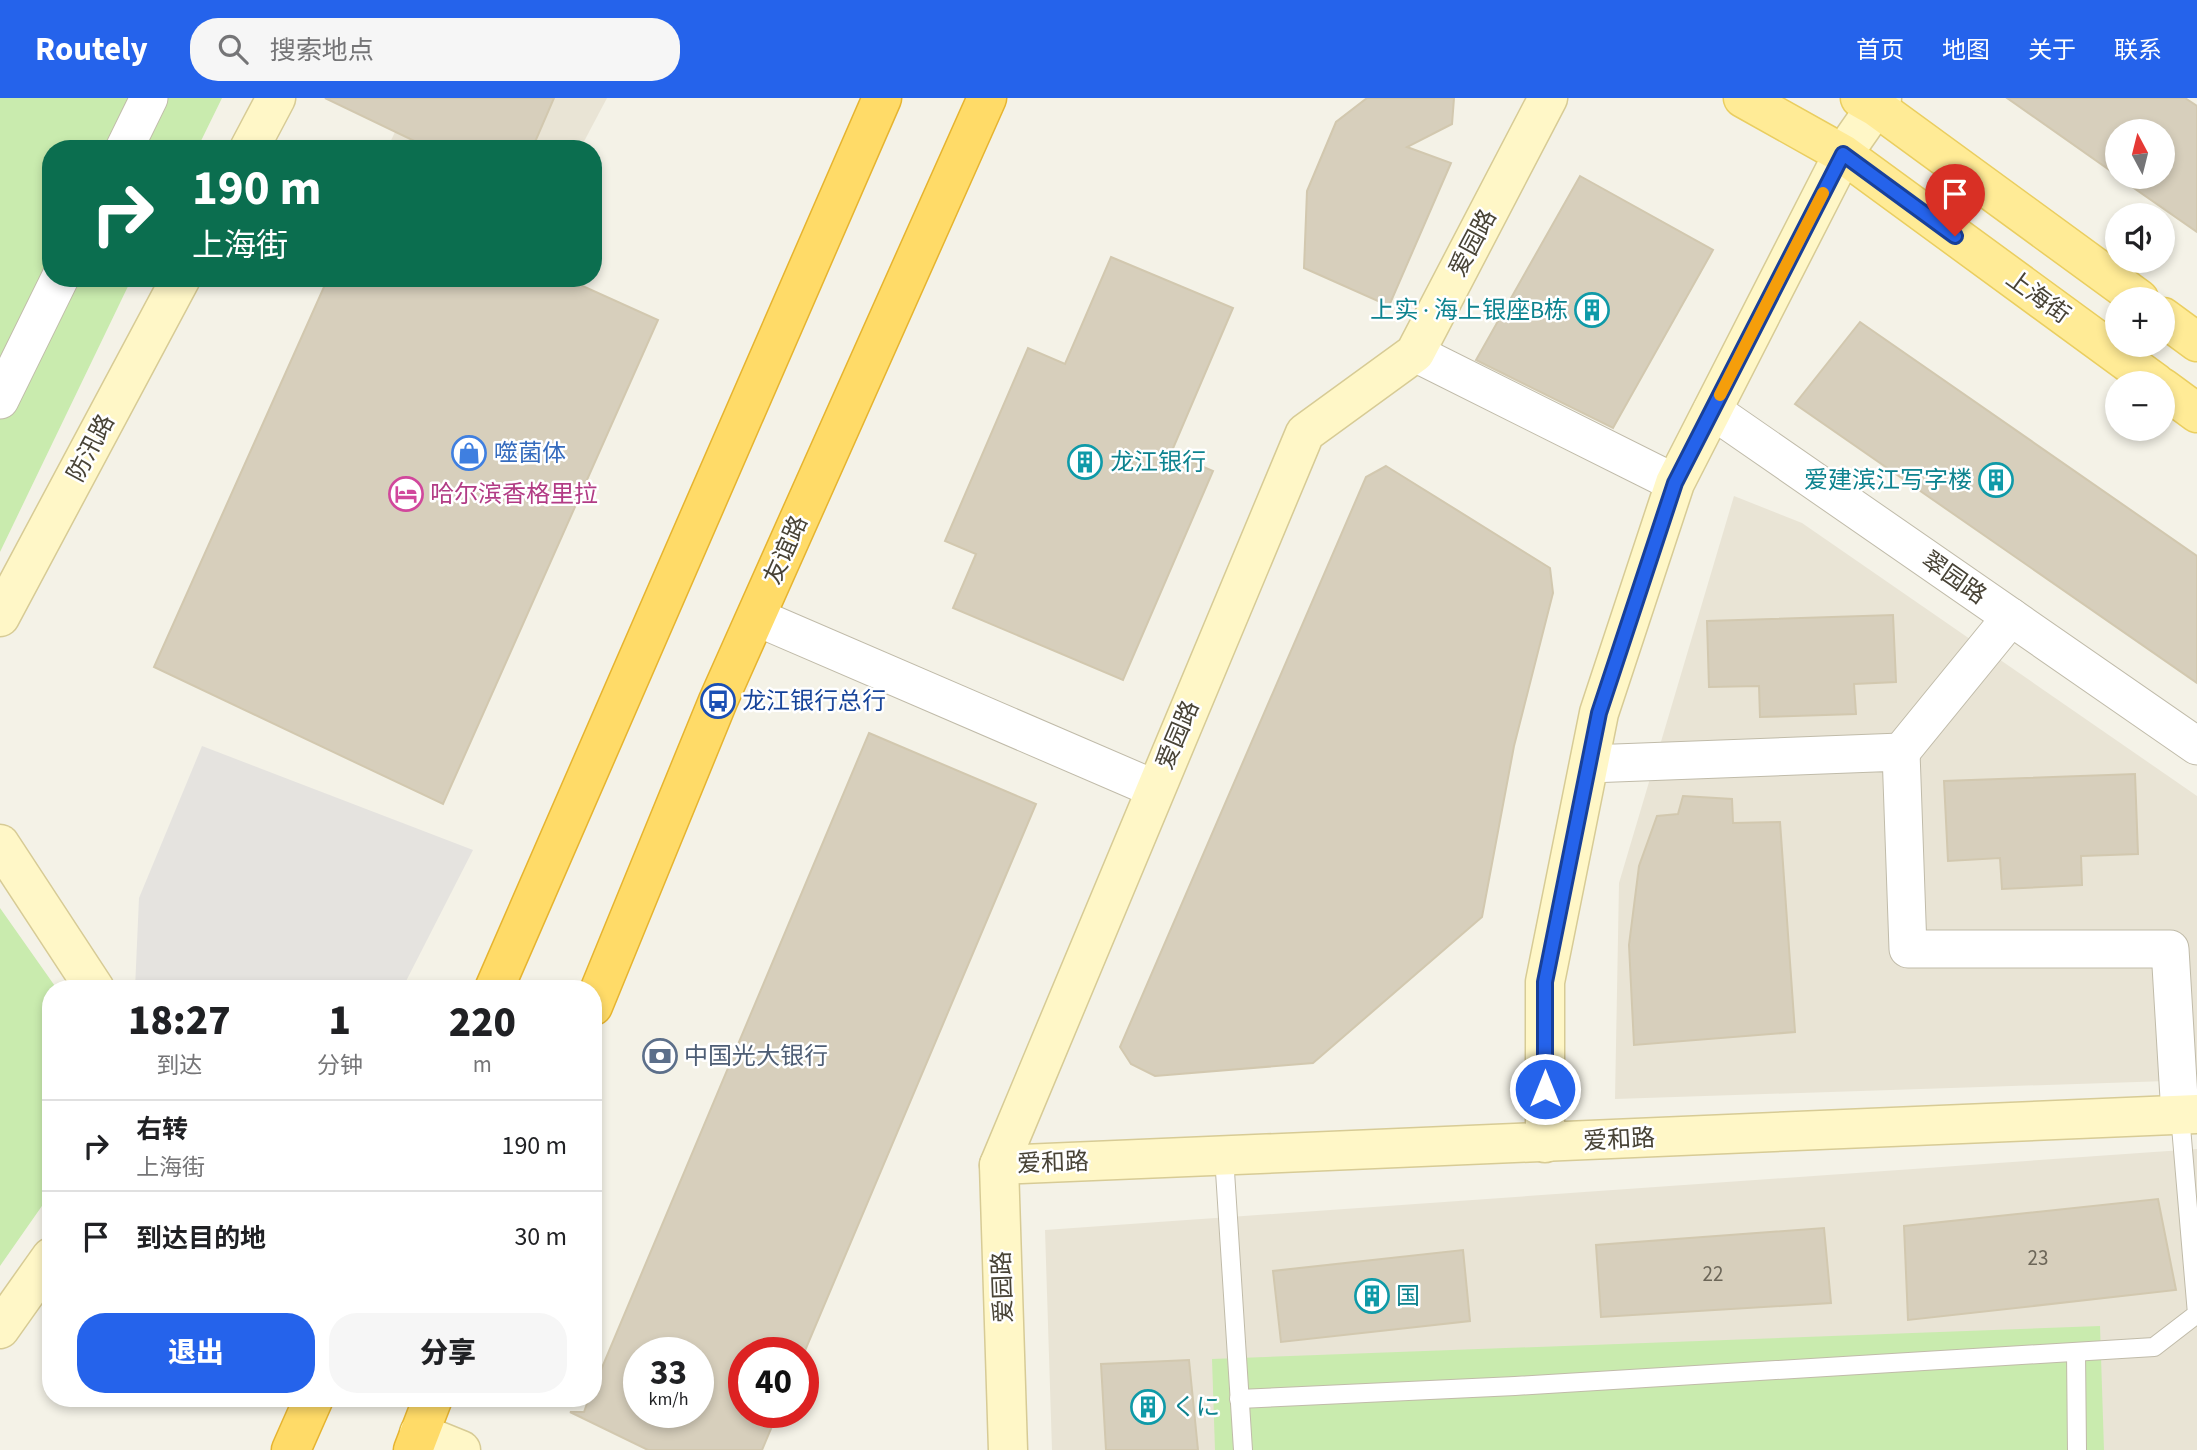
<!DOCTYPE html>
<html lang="zh">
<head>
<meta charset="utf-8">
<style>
	body { margin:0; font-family:"Source Sans 3","Noto Sans SC","Noto Sans JP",sans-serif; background:#f6f6f6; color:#202124; height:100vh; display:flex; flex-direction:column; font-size:26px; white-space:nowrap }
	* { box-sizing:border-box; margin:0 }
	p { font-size:23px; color:#757577 }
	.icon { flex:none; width:38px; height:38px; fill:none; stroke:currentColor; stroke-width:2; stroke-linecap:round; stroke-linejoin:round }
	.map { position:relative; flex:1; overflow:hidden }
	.drawer { position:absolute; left:42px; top:882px; width:560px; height:427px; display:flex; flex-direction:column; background:#fff; border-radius:28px; box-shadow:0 4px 10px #0003 }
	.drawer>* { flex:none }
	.guide { position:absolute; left:42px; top:42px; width:560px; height:147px; border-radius:28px; box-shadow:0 4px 10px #0003; background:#0b6e4f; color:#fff; overflow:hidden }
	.needle { width:46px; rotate:353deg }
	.tools { position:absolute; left:2105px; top:21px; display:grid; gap:14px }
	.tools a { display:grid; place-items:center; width:70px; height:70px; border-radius:50%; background:#fff; box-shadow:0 4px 10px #0003; font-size:35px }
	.speed { position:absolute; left:623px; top:1239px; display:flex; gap:14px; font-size:35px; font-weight:700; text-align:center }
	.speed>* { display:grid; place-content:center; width:91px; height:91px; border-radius:50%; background:#fff; box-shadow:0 4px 10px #0003; line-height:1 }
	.speed small { font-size:18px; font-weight:400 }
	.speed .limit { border:10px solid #d22; background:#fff; color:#111 }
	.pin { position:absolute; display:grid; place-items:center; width:60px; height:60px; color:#fff; margin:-72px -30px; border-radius:50% 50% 50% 0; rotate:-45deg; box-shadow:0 0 7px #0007 }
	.pin .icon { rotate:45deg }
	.me { position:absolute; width:77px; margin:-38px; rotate:0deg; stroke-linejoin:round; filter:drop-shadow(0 0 5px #0008) }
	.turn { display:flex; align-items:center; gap:24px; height:147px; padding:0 35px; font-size:32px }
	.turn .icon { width:91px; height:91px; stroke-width:2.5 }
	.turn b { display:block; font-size:49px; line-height:60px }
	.eta { display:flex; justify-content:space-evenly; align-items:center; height:119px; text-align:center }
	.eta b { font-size:42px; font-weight:800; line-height:49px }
	.cta { display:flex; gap:14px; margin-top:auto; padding:14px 35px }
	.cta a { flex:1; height:80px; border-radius:28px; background:#2563eb; color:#fff; font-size:28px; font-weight:800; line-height:80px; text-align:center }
	.cta a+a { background:#f6f6f6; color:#202124 }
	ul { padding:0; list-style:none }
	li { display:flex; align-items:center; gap:21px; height:91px; padding:0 35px; border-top:2px solid #e0e0e0 }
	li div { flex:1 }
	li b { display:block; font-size:26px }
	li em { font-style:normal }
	header { display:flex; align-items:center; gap:42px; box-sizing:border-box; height:98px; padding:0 35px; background:#2563eb; color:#fff }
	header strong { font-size:33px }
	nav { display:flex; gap:38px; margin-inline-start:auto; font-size:24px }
	.search { width:490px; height:63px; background:#f6f6f6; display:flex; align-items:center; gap:18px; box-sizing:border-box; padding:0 24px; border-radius:28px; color:#757577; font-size:26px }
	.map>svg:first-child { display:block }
</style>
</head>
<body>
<header>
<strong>Routely</strong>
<div class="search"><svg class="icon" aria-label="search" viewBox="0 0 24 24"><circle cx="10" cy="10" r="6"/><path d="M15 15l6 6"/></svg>搜索地点</div>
<nav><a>首页</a><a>地图</a><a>关于</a><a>联系</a></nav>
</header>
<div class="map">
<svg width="2197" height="1352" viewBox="0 0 2197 1352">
	<rect width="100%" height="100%" fill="#f4f2e7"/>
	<g fill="#e9e4d5">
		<polygon points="411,0 607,0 580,51 387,51"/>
		<polygon points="1734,398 1802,425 2197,698 2197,982 1615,1001 1619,785"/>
		<polygon points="2197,1051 2197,1352 1052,1352 1045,1132"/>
	</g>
	<g fill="#c9ebae">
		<polygon points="0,0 222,0 197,51 51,51 51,180 132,180 0,454"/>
		<polygon points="0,810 57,891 51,891 51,1095 0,1168"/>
		<polygon points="2100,1228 2104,1352 1215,1352 1212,1261"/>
	</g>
	<polygon fill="#e5e3df" points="202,648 473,752 402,891 135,891 139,800"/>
	<g fill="#d7cfbc" stroke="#d2c8af" stroke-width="2" fill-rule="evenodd">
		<polygon points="325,0 554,0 532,51 431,51"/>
		<polygon points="1367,0 1454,0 1452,26 1407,49 1451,65 1389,208 1304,170 1307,93 1336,24"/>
		<polygon points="2007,0 2185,0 2197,8 2197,134 2118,79 2163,79 2163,33 2118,33 2118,78"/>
		<polygon points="1580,78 1713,152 1613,330 1476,262"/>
		<polygon points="1111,159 1233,210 1171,355 1213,373 1123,582 953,510 976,456 945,443 1028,250 1065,266"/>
		<polygon points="328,180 565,180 658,222 443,706 154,569"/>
		<polygon points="1860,224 2197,458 2197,585 1795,306"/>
		<polygon points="1386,368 1550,470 1553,495 1514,648 1482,819 1313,965 1155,978 1131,966 1120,949 1366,379"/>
		<polygon points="1893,517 1896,584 1854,586 1856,616 1760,619 1759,588 1709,589 1707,523"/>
		<path d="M869,635L1036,706L804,1255H744V1314H778L762,1352H648L570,1314H584L589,1300H593V1291ZM639,1255H698V1314H639Z"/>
		<polygon points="2135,676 2138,756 2081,758 2082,787 2002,791 2000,760 1948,763 1944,683"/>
		<polygon points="1683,698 1732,701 1733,725 1780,724 1795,934 1634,947 1629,847 1639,768 1657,718 1678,716"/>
		<polygon points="2158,1101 2176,1192 1908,1222 1904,1128"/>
		<polygon points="1824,1130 1831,1205 1601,1219 1596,1147"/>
		<polygon points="1463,1152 1470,1223 1281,1244 1273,1173"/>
		<polygon points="1189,1262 1198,1352 1106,1352 1101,1266"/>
	</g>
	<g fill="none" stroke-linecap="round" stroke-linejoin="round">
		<g stroke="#c0bba9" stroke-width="20">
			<g id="lane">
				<polyline points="1224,1058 1243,1352"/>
				<polyline points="2076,1254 2077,1352"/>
				<polyline points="1239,1301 1515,1288 2154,1249 2197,1216 2180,1017"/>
			</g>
		</g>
		<g stroke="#c0bba9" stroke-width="39">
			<g id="street">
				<polyline points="124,51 149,0"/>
				<polyline points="1415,255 1675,385"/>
				<polyline points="0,302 60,180"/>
				<polyline points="1712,312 2197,648"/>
				<polyline points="756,519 1155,691"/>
				<polyline points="1901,654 2011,519"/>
				<polyline points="1589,666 1901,654 1908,851 2170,851 2180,1017"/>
			</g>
		</g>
		<g stroke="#d7cb95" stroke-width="41">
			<g id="secondary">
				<polyline points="249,51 276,0"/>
				<polyline points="0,519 181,180"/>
				<polyline points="0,746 95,891"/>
				<polyline points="1545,1045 1545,884 1599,615 1675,385 1843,56 1882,0"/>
				<polyline points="999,1067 2197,1016"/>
				<polyline points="0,1231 51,1159"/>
				<polyline points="419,1335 461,1352"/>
				<polyline points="1008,1352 999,1067 1305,335 1415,255 1548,0"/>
			</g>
		</g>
		<g stroke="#eace60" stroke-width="41">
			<g id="primary">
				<polyline points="1743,0 1843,56 2156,285"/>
				<polyline points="1860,0 1876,9 2139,201"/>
				<polyline points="2163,219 2197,244"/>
				<polyline points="2163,290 2197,315"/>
			</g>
		</g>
		<g stroke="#e6b430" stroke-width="41">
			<g id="highway">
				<polyline points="494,891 882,0"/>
				<polyline points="593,908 718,603 987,0"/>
				<polyline points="291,1352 314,1300"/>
				<polyline points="413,1352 433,1300"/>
			</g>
		</g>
		<use href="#lane" stroke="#fff" stroke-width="18"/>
		<use href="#street" stroke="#fff" stroke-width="37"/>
		<use href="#secondary" stroke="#fff7c7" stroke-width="38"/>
		<use href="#primary" stroke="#ffeb96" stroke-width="38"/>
		<use href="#highway" stroke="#ffdb68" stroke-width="38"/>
	</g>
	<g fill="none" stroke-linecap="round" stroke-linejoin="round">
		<g stroke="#184099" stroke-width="18">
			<polyline id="route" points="1545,991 1545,884 1599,615 1675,385 1843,56 1955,138"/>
		</g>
		<use href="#route" stroke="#2563eb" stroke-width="12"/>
		<polyline stroke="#f59e0b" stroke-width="12" points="1720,297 1823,95"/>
	</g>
	<defs>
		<g id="building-ring" transform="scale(1.75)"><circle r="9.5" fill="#fff" stroke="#0f9aa8" stroke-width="1.5"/><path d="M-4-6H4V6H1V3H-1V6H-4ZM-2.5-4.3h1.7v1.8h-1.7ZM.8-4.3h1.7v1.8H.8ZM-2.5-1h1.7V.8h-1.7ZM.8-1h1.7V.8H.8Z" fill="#0f9aa8"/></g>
		<g id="shop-ring" transform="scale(1.75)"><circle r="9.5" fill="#fff" stroke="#3f7fe0" stroke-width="1.5"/><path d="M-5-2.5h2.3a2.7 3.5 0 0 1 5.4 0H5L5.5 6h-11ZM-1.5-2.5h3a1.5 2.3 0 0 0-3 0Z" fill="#3f7fe0"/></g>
		<g id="hotel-ring" transform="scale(1.75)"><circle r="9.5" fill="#fff" stroke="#d1479c" stroke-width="1.5"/><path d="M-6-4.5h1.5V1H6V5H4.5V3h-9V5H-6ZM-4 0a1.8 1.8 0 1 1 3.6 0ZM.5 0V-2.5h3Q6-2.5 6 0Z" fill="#d1479c"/></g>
		<g id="bus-ring" transform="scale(1.75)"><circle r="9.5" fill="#fff" stroke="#1a4fb4" stroke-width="1.5"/><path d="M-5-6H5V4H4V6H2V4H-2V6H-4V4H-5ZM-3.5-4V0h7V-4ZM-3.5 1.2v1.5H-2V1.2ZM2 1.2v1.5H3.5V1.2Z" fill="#1a4fb4"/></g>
		<g id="bank-ring" transform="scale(1.75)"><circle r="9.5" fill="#fff" stroke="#5c6f8a" stroke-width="1.5"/><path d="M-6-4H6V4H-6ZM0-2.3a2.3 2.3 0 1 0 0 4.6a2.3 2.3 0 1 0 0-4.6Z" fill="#5c6f8a"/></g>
	</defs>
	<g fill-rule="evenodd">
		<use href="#building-ring" x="1592" y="212"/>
		<use href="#shop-ring" x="469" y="355"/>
		<use href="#building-ring" x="1085" y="364"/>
		<use href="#building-ring" x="1996" y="382"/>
		<use href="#hotel-ring" x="406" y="396"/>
		<use href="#bus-ring" x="718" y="603"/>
		<use href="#bank-ring" x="660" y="958"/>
		<use href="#building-ring" x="1372" y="1198"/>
		<use href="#building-ring" x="1148" y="1309"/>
	</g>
	<g text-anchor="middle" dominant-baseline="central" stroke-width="5" stroke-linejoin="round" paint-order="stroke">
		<g font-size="21" fill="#6c6658">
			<text x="2038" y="1160">23</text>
			<text x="1713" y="1176">22</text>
		</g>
		<g font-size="24" fill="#484336" stroke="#fff">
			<text transform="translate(1473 145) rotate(-62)">爱园路</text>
			<text transform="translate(2038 199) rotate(36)">上海街</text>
			<text transform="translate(91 350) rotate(-62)">防汛路</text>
			<text transform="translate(786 452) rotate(-66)">友谊路</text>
			<text transform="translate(1954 480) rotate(35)">翠园路</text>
			<text transform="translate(1178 637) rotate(-67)">爱园路</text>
			<text transform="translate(1619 1042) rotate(-3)">爱和路</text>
			<text transform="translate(1053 1065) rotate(-2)">爱和路</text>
			<text transform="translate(1003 1189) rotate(-92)">爱园路</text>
		</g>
		<g font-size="24" fill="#0d838f" stroke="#fff" text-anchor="start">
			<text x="1568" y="212" text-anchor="end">上实 · 海上银座B栋</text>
			<text x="1110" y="364">龙江银行</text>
			<text x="1972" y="382" text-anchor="end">爱建滨江写字楼</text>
			<text x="1396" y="1198">国</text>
			<text x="1172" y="1309">くに</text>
		</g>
		<g font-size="24" fill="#366cbe" stroke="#fff" text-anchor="start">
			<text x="494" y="355">噬菌体</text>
		</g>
		<g font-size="24" fill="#b23c85" stroke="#fff" text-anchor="start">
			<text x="430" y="396">哈尔滨香格里拉</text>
		</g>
		<g font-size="24" fill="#164399" stroke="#fff" text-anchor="start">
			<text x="742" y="603">龙江银行总行</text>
		</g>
		<g font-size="24" fill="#4e5e75" stroke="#fff" text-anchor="start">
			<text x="684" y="958">中国光大银行</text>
		</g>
	</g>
</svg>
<div class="tools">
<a><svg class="needle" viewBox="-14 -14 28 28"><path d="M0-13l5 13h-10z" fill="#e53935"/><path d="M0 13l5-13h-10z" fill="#757577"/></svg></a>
<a><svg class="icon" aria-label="sound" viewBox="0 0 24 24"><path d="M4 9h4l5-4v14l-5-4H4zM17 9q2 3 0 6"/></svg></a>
<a>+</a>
<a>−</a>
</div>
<div class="speed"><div>33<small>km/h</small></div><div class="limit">40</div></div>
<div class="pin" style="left:1955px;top:138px;background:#d93025"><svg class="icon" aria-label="arrive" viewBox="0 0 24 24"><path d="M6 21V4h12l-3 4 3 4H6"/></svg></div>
<svg class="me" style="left:1545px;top:991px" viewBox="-20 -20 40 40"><circle r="17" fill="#2563eb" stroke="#fff" stroke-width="3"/><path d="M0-11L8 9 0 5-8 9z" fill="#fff"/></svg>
<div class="guide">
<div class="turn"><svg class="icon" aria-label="right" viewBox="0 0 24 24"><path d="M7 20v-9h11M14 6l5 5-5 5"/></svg><div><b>190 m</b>上海街</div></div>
</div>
<section class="drawer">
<div class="eta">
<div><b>18:27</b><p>到达</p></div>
<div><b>1</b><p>分钟</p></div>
<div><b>220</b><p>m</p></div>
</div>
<ul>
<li><svg class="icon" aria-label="right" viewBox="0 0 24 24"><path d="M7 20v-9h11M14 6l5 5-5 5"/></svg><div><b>右转</b><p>上海街</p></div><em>190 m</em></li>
<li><svg class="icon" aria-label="arrive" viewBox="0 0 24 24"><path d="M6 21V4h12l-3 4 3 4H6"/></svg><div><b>到达目的地</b></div><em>30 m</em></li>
</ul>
<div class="cta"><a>退出</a><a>分享</a></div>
</section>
</div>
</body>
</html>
